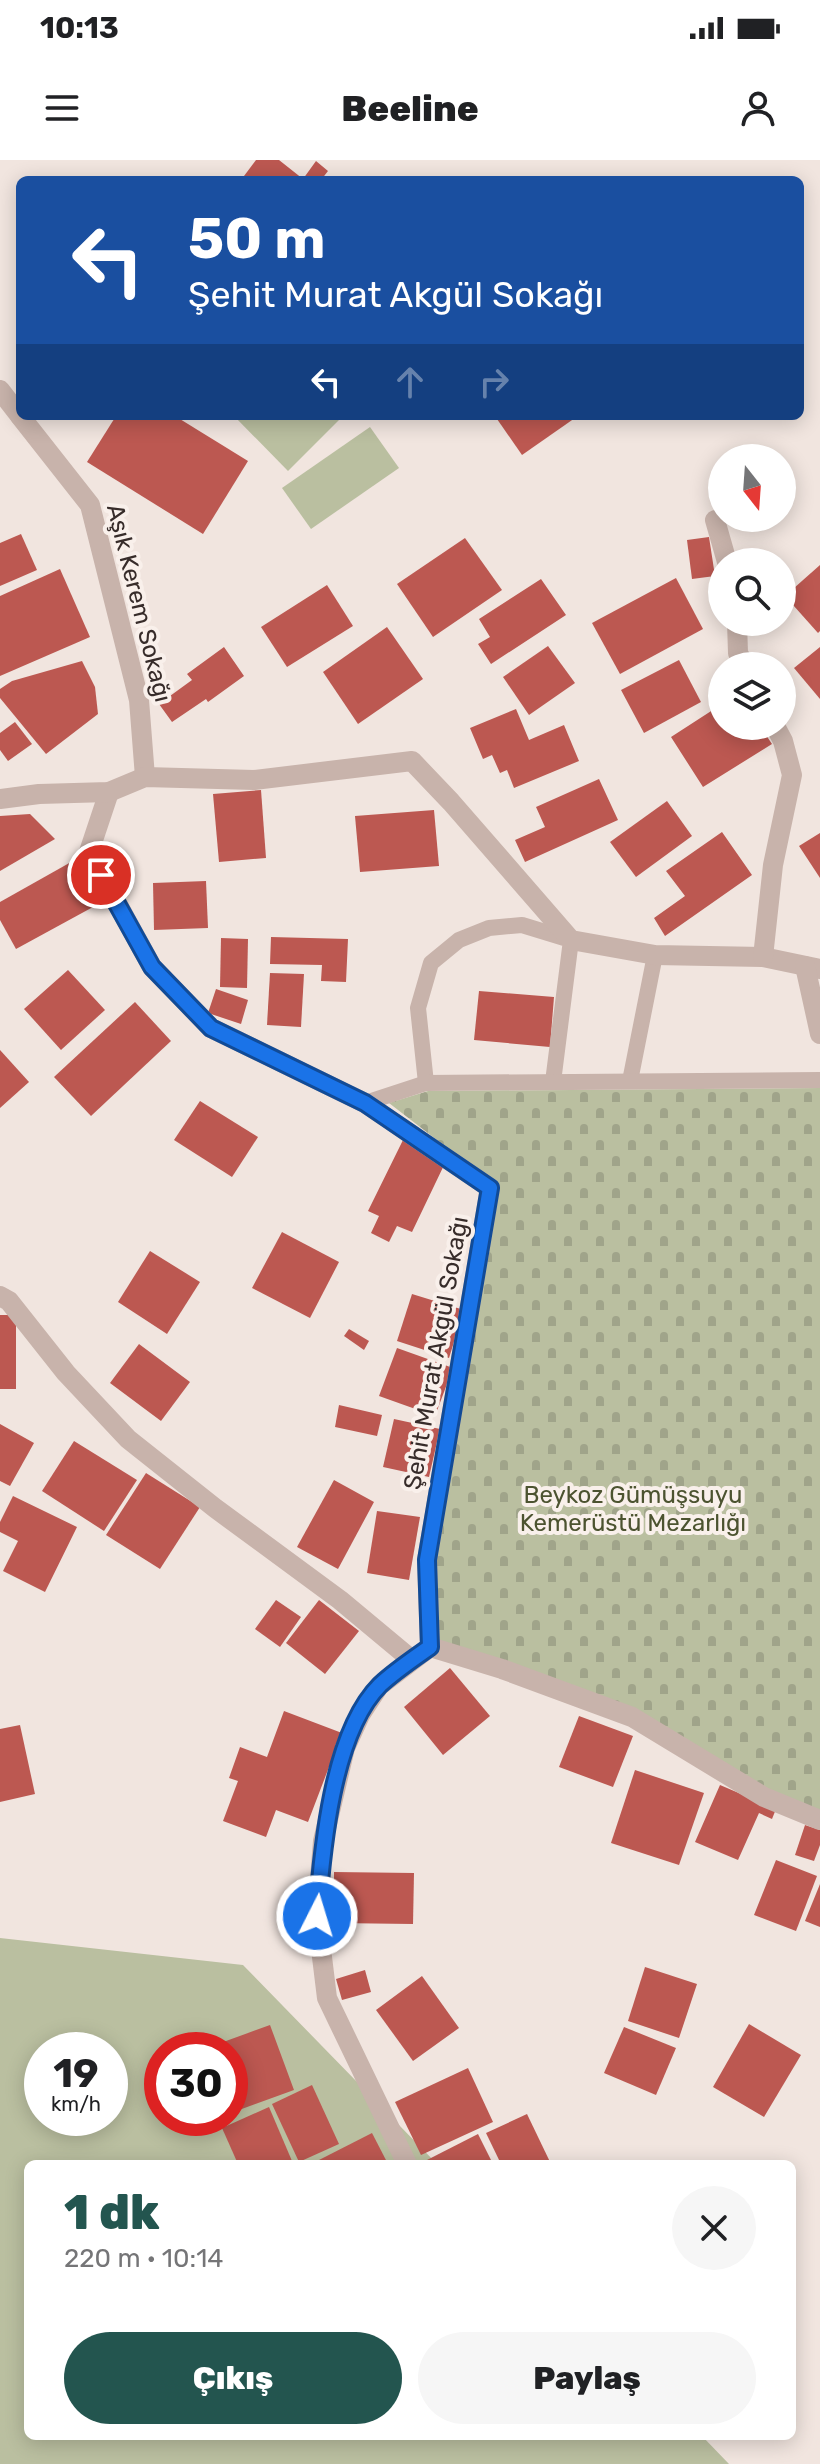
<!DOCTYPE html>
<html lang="tr">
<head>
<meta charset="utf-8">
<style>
	body { margin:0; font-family:Rubik,sans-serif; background:#f6f6f6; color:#202124; height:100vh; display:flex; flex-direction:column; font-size:30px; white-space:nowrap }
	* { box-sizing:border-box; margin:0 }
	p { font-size:26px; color:#757577 }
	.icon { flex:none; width:44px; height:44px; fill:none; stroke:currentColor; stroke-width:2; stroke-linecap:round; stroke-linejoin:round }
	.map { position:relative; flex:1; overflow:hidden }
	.sheet { position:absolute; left:24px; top:2000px; width:772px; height:280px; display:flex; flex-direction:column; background:#fff; border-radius:12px; box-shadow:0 4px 20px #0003 }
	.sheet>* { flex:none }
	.banner { position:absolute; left:16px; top:16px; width:788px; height:244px; border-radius:12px; box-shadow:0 4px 20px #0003; background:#1a4fa0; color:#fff; overflow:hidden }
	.needle { width:52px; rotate:163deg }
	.fabs { position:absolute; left:708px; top:284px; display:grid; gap:16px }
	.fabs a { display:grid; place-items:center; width:88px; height:88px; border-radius:50%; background:#fff; box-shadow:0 4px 20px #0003; font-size:40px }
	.speed { position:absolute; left:24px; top:1872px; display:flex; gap:16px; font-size:40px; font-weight:700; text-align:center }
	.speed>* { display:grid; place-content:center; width:104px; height:104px; border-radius:50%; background:#fff; box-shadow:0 4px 20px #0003; line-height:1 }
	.speed small { font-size:20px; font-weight:400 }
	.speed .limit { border:12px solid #d22; background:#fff; color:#111 }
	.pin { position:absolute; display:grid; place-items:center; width:68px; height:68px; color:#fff; margin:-34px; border:4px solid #fff; border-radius:50%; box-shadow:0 2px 8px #0007 }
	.me { position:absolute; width:88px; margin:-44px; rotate:5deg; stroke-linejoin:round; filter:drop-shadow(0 0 6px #0008) }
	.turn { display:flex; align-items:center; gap:28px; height:168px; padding:0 40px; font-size:36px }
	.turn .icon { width:104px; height:104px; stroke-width:2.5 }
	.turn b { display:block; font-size:56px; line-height:68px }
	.lanes { display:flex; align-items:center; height:76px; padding:0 40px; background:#0003; justify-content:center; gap:40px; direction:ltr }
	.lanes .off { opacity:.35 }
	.round { display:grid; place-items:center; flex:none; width:84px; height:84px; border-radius:42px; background:#f6f6f6 }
	.headline { display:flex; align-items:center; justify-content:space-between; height:136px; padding:0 40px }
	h1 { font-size:48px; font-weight:800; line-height:60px; color:#23554f }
	.primary-button { display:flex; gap:16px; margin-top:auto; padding:16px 40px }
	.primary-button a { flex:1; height:92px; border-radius:48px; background:#23554f; color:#fff; font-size:32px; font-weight:800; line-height:92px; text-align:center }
	.primary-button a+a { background:#f6f6f6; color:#202124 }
	.status { display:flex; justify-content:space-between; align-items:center; height:56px; padding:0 40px; background:#fff; direction:ltr }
	.status svg { height:22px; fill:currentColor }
	header { display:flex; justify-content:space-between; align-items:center; height:104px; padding:0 40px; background:#fff; font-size:36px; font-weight:800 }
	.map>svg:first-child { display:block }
</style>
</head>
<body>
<div class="status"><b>10:13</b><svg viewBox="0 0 49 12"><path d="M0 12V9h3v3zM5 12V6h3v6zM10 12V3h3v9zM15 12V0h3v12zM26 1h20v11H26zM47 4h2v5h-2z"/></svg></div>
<header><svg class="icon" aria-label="menu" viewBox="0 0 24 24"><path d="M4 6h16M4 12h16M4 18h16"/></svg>Beeline<svg class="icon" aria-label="person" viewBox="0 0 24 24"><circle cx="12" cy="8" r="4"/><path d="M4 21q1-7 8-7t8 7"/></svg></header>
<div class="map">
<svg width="820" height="2304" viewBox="0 0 820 2304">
	<defs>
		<pattern id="cemetery-stones" width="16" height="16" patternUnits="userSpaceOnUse" patternTransform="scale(2)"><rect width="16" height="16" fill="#babfa0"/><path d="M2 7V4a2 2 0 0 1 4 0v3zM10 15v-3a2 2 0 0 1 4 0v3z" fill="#a0a48a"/></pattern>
	</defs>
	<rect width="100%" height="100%" fill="#f1e5df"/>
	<g fill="#babfa0" fill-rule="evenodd">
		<polygon points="234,256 343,256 288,311"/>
		<polygon points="370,267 399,308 311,369 282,328"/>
		<path d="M0,1778L243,1805L437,2004H28V2276H702L729,2304H0ZM42,1890H110V1958H42ZM162,1890H230V1958H162Z"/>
	</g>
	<polygon fill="url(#cemetery-stones)" points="820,928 820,1654 763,1631 629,1547 439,1482 435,1401 495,1025 389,943 428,931"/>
	<g fill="#bc5851">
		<polygon points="256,0 279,0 303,19 316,1 328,11 321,20 241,20"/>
		<polygon points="116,256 175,256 248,301 203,374 87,302"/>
		<polygon points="501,256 573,256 575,258 522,295 497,259"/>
		<polygon points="21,374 37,410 0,426 0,383"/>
		<polygon points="709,377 715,416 692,419 687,380"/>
		<polygon points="465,378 502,430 433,477 397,424"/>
		<polygon points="820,405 820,471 818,473 785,436"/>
		<polygon points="60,409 90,477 0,516 0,436"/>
		<polygon points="676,418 703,469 620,514 592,463"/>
		<polygon points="541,419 566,455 491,504 478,484 490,477 479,459"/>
		<polygon points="327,425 353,466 287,507 261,467"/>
		<polygon points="387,467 423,519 358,564 323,512"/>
		<polygon points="548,486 575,523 529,555 503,517"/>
		<polygon points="224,487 244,516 208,542 206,539 172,562 159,544 192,520 187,514"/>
		<polygon points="820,487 820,539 794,508"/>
		<polygon points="679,500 701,542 644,573 621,530"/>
		<polygon points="82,501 95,527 98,554 46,594 0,538 0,529 12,521"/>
		<polygon points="722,544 722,566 760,566 772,584 703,627 671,577"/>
		<polygon points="516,549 529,580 564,565 579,601 514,628 507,610 500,613 492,595 483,599 470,568"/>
		<polygon points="15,562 32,584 8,601 0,590 0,573"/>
		<polygon points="599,619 618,660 525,702 515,680 545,667 536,647"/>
		<polygon points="261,630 266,698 219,702 213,634"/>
		<polygon points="667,641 692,676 636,717 610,682"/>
		<polygon points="434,650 439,706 360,712 355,656"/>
		<polygon points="30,654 55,679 0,711 0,656"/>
		<polygon points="722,672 752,715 665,776 654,758 685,736 666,711"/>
		<polygon points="820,673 820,718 799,686"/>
		<polygon points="80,697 104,741 16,789 0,760 0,742"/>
		<polygon points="206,721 208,768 154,770 153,723"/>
		<polygon points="271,777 348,779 346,822 321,821 322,805 270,804"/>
		<polygon points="221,778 248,779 247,828 220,827"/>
		<polygon points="68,810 105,850 61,890 24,849"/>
		<polygon points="270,813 304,814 301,867 267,865"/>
		<polygon points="216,829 248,840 241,864 208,853"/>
		<polygon points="479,831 554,837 550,887 474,880"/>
		<polygon points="135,842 171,881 91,956 54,917"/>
		<polygon points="0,890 29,922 0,948"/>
		<polygon points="200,941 258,977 232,1017 174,980"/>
		<polygon points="403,980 446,1001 412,1072 397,1066 389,1082 371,1073 379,1056 368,1051"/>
		<polygon points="282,1072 339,1102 310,1158 252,1128"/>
		<polygon points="150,1091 200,1122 167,1174 118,1142"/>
		<polygon points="412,1134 464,1150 449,1198 397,1181"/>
		<rect x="0" y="1155" width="16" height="74"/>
		<polygon points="349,1169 369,1181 364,1190 344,1176"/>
		<polygon points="139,1184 190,1222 161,1261 110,1223"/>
		<polygon points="397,1188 453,1208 435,1256 379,1236"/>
		<polygon points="339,1245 382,1255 377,1276 335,1267"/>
		<polygon points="394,1259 440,1269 429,1317 383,1307"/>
		<polygon points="0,1264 34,1283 10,1326 0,1321"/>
		<polygon points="74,1281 137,1320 104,1371 42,1331"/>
		<polygon points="146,1313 200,1347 160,1409 106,1375"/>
		<polygon points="334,1320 374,1342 338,1409 297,1387"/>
		<polygon points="13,1336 77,1367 45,1432 3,1411 18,1381 0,1372 0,1362"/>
		<polygon points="377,1351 420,1357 409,1420 367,1413"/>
		<polygon points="276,1440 301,1457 280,1487 255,1469"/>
		<polygon points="319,1440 359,1471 325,1514 286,1483"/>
		<polygon points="450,1508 490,1556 443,1595 404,1547"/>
		<polygon points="284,1551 342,1573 308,1662 276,1650 266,1677 223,1661 238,1621 229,1618 240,1587 267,1597"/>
		<polygon points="579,1556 633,1576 613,1627 559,1607"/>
		<polygon points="20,1565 35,1634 0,1642 0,1569"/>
		<polygon points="635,1610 704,1633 679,1705 611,1683"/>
		<polygon points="720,1625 776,1649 772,1659 759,1653 738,1700 695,1682"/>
		<polygon points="805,1665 820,1670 820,1685 814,1701 795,1695"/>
		<polygon points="776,1700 817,1716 796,1771 754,1755"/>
		<polygon points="334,1712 414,1713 413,1764 334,1763"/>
		<polygon points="820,1724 820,1767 805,1761"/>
		<polygon points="645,1807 697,1824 679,1878 628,1861"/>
		<polygon points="365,1810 371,1832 342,1840 336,1819"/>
		<polygon points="422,1816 459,1868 413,1901 376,1850"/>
		<polygon points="749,1864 801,1895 764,1957 713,1927"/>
		<polygon points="270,1865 294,1930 239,1950 230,1926 230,1890 217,1890 215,1885"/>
		<polygon points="624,1867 676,1888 656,1935 604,1913"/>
		<polygon points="468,1908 493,1962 421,1995 395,1942"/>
		<polygon points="312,1925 339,1984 299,2002 272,1944"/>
		<polygon points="269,1947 292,2001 286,2004 238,2004 222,1968"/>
		<polygon points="527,1954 551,2004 501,2004 486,1973"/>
		<polygon points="372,1973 388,2004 321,2004 319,2000"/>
		<polygon points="478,1974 493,2004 429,2004 427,2000"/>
	</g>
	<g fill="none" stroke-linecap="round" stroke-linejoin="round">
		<g stroke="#c8b3ab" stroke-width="16">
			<polyline points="630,921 655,795"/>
			<polyline points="426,923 418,848 431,803 459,780 489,768 522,765 571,780 553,922"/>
			<polyline points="365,943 426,923 820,920"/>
		</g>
		<g stroke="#c8b3ab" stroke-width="20">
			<polyline points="0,230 20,256"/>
			<polyline points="20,256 90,345 139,540 145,617"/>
			<polyline points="715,360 727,402"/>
			<polyline points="737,462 738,493 745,506"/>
			<polyline points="109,632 89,692 152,807 211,868 365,943 490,1028 427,1400 430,1487"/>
			<polyline points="0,639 39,634 109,632 145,617 254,620 412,601 451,642 571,780 655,795 763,797 820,809"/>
			<polyline points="763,797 773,705 792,615 783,581 775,566"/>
			<polyline points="805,806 820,874"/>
			<polyline points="0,1136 9,1141 66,1213 128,1279 215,1348 340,1440 412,1500"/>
			<polyline points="430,1487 502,1509 632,1557 764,1637 820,1660"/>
			<polyline points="407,2004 327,1838 317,1756 323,1681 345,1588 360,1555 379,1526 430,1487"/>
		</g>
	</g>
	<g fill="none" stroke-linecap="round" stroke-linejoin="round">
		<g stroke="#114b97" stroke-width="20">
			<path id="route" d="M101,715L152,807L211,868L365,943L490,1028L427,1400L430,1487C413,1499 395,1511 380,1525C332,1573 322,1691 317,1756"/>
		</g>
		<use href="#route" stroke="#1a73e8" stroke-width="14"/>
	</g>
	<g text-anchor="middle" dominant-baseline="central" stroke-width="8" stroke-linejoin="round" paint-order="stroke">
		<g font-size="24" fill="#372c2a" stroke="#f9f0eb">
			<text transform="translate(139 443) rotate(76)">Aşık Kerem Sokağı</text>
			<text transform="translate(436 1193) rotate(-80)">Şehit Murat Akgül Sokağı</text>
		</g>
		<g font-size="24" fill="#4c5330" stroke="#f9f0eb">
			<text x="633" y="1335">Beykoz Gümüşsuyu<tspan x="633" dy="28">Kemerüstü Mezarlığı</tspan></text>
		</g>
	</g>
</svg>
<div class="fabs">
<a><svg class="needle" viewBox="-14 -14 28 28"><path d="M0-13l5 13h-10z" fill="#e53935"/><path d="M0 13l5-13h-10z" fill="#757577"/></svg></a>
<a><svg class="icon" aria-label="search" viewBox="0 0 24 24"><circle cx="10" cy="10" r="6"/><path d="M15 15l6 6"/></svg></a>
<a><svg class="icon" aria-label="layers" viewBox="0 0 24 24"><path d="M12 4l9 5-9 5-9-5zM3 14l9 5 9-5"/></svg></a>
</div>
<div class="speed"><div>19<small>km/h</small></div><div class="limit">30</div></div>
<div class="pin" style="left:101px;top:715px;background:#d93025"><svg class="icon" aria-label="arrive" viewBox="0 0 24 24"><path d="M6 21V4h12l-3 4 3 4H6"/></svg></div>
<svg class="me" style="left:317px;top:1756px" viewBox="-20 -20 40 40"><circle r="17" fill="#1a73e8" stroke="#fff" stroke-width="3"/><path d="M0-11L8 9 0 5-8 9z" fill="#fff"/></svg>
<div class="banner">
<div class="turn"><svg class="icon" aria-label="left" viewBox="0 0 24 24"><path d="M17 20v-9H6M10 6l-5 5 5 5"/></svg><div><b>50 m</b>Şehit Murat Akgül Sokağı</div></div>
<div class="lanes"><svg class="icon" aria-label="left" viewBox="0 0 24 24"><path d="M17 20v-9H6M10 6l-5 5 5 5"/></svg><svg class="icon off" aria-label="ahead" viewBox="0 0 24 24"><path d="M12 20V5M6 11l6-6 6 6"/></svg><svg class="icon off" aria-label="right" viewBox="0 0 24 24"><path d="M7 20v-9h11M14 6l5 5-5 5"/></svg></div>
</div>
<section class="sheet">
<div class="headline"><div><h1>1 dk</h1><p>220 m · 10:14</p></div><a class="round"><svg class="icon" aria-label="close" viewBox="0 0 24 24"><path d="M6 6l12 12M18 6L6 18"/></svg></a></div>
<div class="primary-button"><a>Çıkış</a><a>Paylaş</a></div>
</section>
</div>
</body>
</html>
